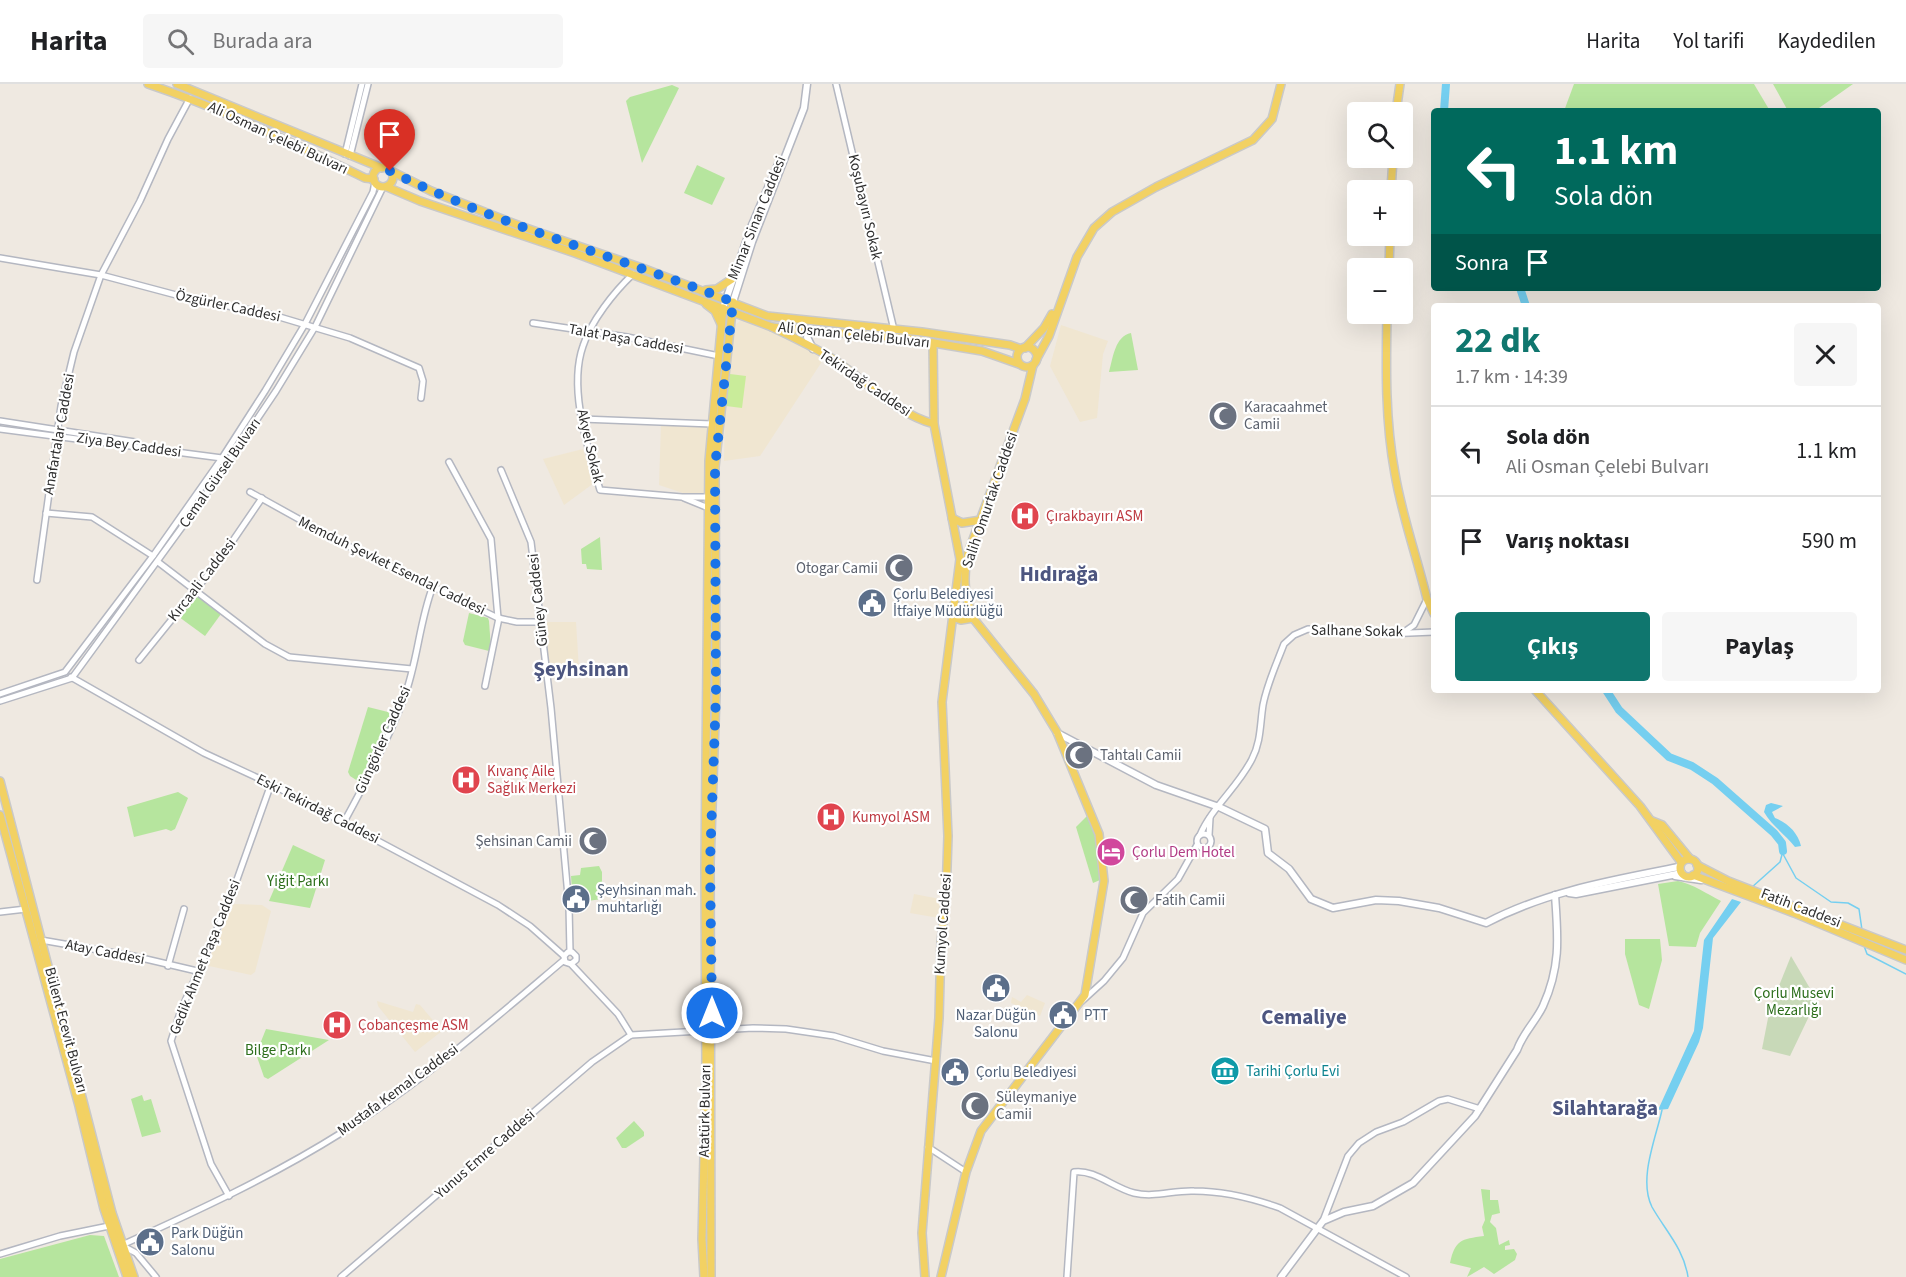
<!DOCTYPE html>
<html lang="tr">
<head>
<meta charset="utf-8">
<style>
	body { margin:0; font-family:"Source Sans 3",sans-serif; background:#f6f6f6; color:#202124; height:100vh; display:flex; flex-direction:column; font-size:22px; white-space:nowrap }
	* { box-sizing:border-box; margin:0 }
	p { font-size:20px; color:#757577 }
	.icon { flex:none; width:33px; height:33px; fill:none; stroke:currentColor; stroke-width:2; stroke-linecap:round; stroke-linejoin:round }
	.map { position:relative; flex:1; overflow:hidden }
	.side { position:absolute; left:1431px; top:219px; width:450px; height:390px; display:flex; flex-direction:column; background:#fff; border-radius:6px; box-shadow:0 6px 24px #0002 }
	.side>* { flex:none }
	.guide { position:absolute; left:1431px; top:24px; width:450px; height:183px; border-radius:6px; box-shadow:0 6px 24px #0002; background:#00695c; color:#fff; overflow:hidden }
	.buttons { position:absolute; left:1347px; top:18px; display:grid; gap:12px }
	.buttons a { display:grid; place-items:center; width:66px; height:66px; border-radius:6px; background:#fff; box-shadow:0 6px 24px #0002; font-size:30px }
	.pin { position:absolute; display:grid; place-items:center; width:51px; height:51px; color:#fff; margin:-62px -26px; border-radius:50% 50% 50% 0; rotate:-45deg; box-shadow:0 0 6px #0007 }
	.pin .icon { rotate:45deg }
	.me { position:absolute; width:66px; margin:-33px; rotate:0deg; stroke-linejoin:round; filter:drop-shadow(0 0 4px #0008) }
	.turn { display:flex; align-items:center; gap:21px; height:126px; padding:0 24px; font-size:27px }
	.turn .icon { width:78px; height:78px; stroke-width:2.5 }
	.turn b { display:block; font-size:42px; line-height:51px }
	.then { display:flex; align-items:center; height:57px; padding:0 24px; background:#0003; gap:12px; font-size:22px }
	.round { display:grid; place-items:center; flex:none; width:63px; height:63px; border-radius:6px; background:#f6f6f6 }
	.head { display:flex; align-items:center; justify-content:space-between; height:102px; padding:0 24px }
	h1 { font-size:36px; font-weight:700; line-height:45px; color:#0f766e }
	.cta { display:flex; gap:12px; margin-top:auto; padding:12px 24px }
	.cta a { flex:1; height:69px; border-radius:6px; background:#0f766e; color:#fff; font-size:24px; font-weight:700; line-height:69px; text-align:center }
	.cta a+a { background:#f6f6f6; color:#202124 }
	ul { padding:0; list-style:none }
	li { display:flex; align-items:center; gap:18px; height:90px; padding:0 24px; border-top:2px solid #e0e0e0 }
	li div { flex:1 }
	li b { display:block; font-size:22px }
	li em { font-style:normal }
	header { display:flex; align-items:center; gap:36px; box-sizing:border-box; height:84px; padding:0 30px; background:#fff; border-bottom:2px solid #e0e0e0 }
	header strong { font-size:28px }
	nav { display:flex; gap:33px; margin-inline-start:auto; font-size:21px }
	.search { width:420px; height:54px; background:#f6f6f6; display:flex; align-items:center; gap:15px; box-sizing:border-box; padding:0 21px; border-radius:6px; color:#757577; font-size:22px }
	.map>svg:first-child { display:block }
</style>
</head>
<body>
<header>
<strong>Harita</strong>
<div class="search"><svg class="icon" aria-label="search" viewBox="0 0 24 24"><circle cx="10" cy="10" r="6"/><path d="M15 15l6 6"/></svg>Burada ara</div>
<nav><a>Harita</a><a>Yol tarifi</a><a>Kaydedilen</a></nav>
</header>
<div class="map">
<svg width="1906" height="1193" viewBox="0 0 1906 1193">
	<rect width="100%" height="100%" fill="#efe9e1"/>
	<g fill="#f0e6d1">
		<polygon points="741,236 773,246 797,258 823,276 760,372 724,377 725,324 734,242"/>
		<polygon points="1061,241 1108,257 1103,270 1097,334 1080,338 1050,282"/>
		<polygon points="661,340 710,341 706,409 683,409 659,401"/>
		<polygon points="583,365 594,399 564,421 543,375"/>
		<polygon points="544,538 576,538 579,586 549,586"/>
		<polygon points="914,810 940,815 939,834 910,829"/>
		<polygon points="235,820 262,821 271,827 255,888 251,891 209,882 208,879 232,821"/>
		<polygon points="1027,911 1045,919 1040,932 1011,919 1012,913 1021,918"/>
		<polygon points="377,917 413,928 416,920 420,921 442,947 415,968 378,922"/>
	</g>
	<g fill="#b6e59e">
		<polygon points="1574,0 1754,0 1770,27 1564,27"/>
		<polygon points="1773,0 1853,0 1819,24 1822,27 1788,27"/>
		<polygon points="672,1 679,4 642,79 626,17 630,13"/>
		<polygon points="697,81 725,94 712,121 684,109"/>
		<path d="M1131,249L1138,286L1109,288C1113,274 1115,252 1131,249Z"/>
		<polygon points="600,453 602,486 587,485 586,480 582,480 581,465"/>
		<polygon points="196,511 221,530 205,552 179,533"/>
		<polygon points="469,529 488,534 489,537 491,565 489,567 465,561 463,557"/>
		<polygon points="368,623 396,630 361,699 350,692 348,688"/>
		<polygon points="178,708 188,714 175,745 171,747 166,745 134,753 127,723"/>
		<polygon points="1089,730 1096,750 1100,796 1093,799 1076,743"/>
		<polygon points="293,761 325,776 310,824 269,817"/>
		<polygon points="599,782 602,788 602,815 573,819 571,792 580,791 581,784"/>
		<path d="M1678,797C1693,800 1707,810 1721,817L1700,849L1696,863L1669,862L1658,800Z"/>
		<polygon points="1625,855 1660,855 1662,876 1649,925 1639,921 1625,870"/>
		<polygon points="266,945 329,956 268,995 264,993 256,970"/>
		<polygon points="142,1011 144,1017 151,1015 161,1048 142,1053 131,1015"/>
		<polygon points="634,1037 644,1048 644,1052 626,1064 622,1064 616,1054"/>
		<path d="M1481,1105L1490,1106V1116H1498L1500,1129L1492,1131L1490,1138L1496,1144L1499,1161L1509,1156L1510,1161L1505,1162V1166L1514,1165L1517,1170L1515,1176L1494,1190L1484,1183L1467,1193L1471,1184L1450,1179C1455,1156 1461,1155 1484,1152L1482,1143L1485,1136Z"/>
		<polygon points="90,1151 104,1152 119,1193 0,1193 0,1175"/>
	</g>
	<polygon fill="#c8d9b8" points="1791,872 1815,913 1813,924 1790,972 1762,965 1770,924"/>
	<polygon fill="#c9ec9a" points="730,290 746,292 742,324 726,322"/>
	<g fill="#75cff0">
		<path d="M1771,719L1783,722L1772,728L1775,734C1788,739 1798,749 1801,762L1795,763C1786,751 1771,741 1764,728L1766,721Z"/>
		<polygon points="1732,815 1741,818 1713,854 1703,944 1699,958 1668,1025 1658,1026 1694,947 1704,856"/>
	</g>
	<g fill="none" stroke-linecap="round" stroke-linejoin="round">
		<g stroke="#75cff0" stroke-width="1.5">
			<polyline points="1783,770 1796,794 1831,818 1848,819 1859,825 1862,846"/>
			<polyline points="1751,804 1780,778 1783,767"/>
			<polyline points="1863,859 1867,870 1906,890"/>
			<path d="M1662,1026C1656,1054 1638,1095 1652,1123C1665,1146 1684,1165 1688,1193"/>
		</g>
		<g stroke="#75cff0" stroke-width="8">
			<polyline points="1444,27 1446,0"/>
			<polyline points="1520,204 1526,222"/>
			<polyline points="1606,606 1619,626 1669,673 1692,682 1715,697 1774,749 1782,759 1783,767"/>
		</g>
		<g stroke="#b4b7c1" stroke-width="8">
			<g id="tertiary">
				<polyline points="836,0 894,246"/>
				<polyline points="345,70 362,0"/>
				<polyline points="350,72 368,0"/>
				<polyline points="0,174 101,191 195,216 266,229 350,254 419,284 423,297 421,314"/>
				<path d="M633,190C614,208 591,237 583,262C568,305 588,364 600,406L682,413H711"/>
				<polyline points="533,239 627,253 719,272"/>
				<polyline points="582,335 712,340"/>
				<polyline points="0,337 135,358"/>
				<polyline points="0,345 222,374"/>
				<polyline points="449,378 491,455 498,534"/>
				<polyline points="501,386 531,458 551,624 569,823 570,868"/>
				<polyline points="250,408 342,459 498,534 517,538 540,538"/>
				<polyline points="684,414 711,425"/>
				<polyline points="46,429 92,433 153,472"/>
				<polyline points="158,478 265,560 289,573"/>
				<polyline points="37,496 61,322 74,268 101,191 140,117 168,55 190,14"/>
				<polyline points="1404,548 1414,541 1427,515"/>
				<polyline points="289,573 412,585"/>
				<polyline points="139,576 219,477 262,414"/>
				<polyline points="71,593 204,669 271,700 498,821 530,842 564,872"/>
				<polyline points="485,602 499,534"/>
				<polyline points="0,610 65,588 153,472 222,374 265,307 305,240 373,108 375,98"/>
				<polyline points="0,617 72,594 217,395 276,307 315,243 383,103"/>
				<path d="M344,738C366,698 388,656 404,614C418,577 419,538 433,502"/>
				<circle cx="1204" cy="757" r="7"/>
				<path d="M1200,751C1212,723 1238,703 1252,675C1261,658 1260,640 1263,621C1267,600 1276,581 1284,560L1294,551L1308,545L1386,550L1434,548"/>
				<polyline points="1209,751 1210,734"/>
				<polyline points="0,828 26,825"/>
				<polyline points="41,856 133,872 197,887"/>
				<polyline points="571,880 576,876 576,872 572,868 568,868 564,872 565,878 571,880 618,930 631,951"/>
				<polyline points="168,882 184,825"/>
				<polyline points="1082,917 1104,897 1123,874 1143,829 1178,795 1197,761"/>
				<polyline points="928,1063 966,1088"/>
				<polyline points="229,1112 211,1080 171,957 181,926 229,818 271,700"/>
				<polyline points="1323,1137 1348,1072 1359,1059 1376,1048 1403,1038 1439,1017 1448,1015 1480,1025"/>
				<path d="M122,1161C197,1127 271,1093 341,1049C420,1000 493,936 564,876"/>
				<polyline points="123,1162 136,1169 156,1193"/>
				<polyline points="0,1170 60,1152 109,1142"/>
				<polyline points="341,1193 592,978 631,951 753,944 786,945 834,952 883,967 936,977"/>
				<path d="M1067,1193L1074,1088C1094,1085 1114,1104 1134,1109C1155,1114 1173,1106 1194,1107C1224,1107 1252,1114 1280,1124L1406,1193"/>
			</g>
		</g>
		<g stroke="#b4b7c1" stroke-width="9">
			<g id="secondary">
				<polyline points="733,218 752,158 804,24 807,0"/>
				<polyline points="723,224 752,141 779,78"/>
				<polyline points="811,246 807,253 813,265"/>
				<path d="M1057,649L1156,701L1219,723L1265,745L1268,769L1289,785L1311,815L1333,824L1376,816L1399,817L1439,824L1486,839C1547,807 1613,796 1679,783"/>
				<polyline points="1675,792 1701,796"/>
				<polyline points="1569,809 1576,810 1682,789"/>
				<path d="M1281,1193L1323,1137L1344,1128L1373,1122L1413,1099L1475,1032L1517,966C1523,949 1536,937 1543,922C1561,882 1558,853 1555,811"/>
			</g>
		</g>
		<g stroke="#c9c9c9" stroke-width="10">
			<g id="primary">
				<path d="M148,0C223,25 294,60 365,94L374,95"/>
				<polyline points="177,0 382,84"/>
				<polyline points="1396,28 1400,0"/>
				<circle cx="383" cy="93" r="10"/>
				<polyline points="391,87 431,107 520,142 642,184 767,232 922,248 1010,261 1021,265"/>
				<polyline points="387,103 420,117 575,169 772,243 910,255 982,267 1019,280"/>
				<polyline points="1391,106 1393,74"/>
				<polyline points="1389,184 1390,152"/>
				<polyline points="706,206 717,205 732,195"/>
				<polyline points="706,220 715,227 721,240"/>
				<path d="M1387,230C1386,284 1385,336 1395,390C1402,432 1417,473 1427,515L1434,530"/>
				<path d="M772,243C792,253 814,263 833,275C866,297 895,329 934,340L960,475L942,618L948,752L946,812L941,858L939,934L922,1149L925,1193"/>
				<polyline points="933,259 934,340"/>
				<circle cx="1027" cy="273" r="10"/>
				<polyline points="1025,264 1044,244 1052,230"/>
				<polyline points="1036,276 1049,252 1077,173 1094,144 1112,128 1156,103 1253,56 1272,35 1281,0"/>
				<polyline points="952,434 962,439 981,436"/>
				<polyline points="953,528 955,534 961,536 973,534"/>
				<polyline points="1535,606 1640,722 1681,778"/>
				<polyline points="0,697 112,1129 134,1193"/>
				<polyline points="0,731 79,1022 104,1125 127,1193"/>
				<polyline points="1652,737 1662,741 1690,775"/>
				<circle cx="1689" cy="784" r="9"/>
				<polyline points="1697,781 1728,797 1906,866"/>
				<polyline points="1693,791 1794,829 1906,876"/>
				<polyline points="704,1193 702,1155 706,990 705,783 709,377 723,224"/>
				<polyline points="711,1193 710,779 716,611 715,383 733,218"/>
				<path d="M941,1193L966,1088L981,1047L1085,911L1104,797L1099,750L1057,648L1034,610L973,534C964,511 963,493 968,469L1025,315L1033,281"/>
			</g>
		</g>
		<use href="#tertiary" stroke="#fff" stroke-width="5"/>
		<use href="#secondary" stroke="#fff" stroke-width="6"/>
		<use href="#primary" stroke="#f2d163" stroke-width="7"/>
	</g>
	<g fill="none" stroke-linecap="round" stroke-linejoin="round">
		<path stroke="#1a73e8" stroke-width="10" stroke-dasharray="0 18" d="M390,87C500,142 619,173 733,218L715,383L716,611L710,779L712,929"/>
	</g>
	<defs>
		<g id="mosque-disc" transform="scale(1.5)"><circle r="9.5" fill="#6b7280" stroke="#fff"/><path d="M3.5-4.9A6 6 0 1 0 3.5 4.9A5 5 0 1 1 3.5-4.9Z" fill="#fff"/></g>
		<g id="hospital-disc" transform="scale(1.5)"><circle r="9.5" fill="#e0444e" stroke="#fff"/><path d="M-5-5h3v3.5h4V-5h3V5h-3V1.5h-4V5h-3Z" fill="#fff"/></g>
		<g id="civic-disc" transform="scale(1.5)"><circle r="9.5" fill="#5c6f8a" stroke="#fff"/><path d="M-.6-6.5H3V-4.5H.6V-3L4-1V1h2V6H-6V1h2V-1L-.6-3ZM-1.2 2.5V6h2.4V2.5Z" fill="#fff"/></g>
		<g id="hotel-disc" transform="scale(1.5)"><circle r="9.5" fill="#d1479c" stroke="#fff"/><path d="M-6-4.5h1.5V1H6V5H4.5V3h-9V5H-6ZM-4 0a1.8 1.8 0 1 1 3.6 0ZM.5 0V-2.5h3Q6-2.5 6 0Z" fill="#fff"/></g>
		<g id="museum-disc" transform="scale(1.5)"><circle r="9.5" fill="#0f9aa8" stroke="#fff"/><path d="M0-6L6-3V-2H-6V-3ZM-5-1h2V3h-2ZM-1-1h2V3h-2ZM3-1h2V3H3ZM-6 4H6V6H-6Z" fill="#fff"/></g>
	</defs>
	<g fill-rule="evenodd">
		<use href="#mosque-disc" x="1223" y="332"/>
		<use href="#hospital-disc" x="1025" y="432"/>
		<use href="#mosque-disc" x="899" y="484"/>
		<use href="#civic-disc" x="872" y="519"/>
		<use href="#mosque-disc" x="1079" y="671"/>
		<use href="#hospital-disc" x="466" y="696"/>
		<use href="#hospital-disc" x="831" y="733"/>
		<use href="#mosque-disc" x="593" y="757"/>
		<use href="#hotel-disc" x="1111" y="768"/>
		<use href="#civic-disc" x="576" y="815"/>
		<use href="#mosque-disc" x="1134" y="816"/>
		<use href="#civic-disc" x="996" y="904"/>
		<use href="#civic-disc" x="1063" y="931"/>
		<use href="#hospital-disc" x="337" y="941"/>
		<use href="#museum-disc" x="1225" y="987"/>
		<use href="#civic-disc" x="955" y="988"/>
		<use href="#mosque-disc" x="975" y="1022"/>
		<use href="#civic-disc" x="150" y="1158"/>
	</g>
	<g text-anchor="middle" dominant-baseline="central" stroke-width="4.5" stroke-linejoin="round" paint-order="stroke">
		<g font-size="15" fill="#2e2e2e" stroke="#fff">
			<text transform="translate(278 54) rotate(25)">Ali Osman Çelebi Bulvarı</text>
			<text transform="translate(865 123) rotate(77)">Koşubayırı Sokak</text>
			<text transform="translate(757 134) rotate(-68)">Mimar Sinan Caddesi</text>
			<text transform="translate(228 222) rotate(12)">Özgürler Caddesi</text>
			<text transform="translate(854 251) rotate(6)">Ali Osman Çelebi Bulvarı</text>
			<text transform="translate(626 255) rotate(10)">Talat Paşa Caddesi</text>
			<text transform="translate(865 299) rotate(34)">Tekirdağ Caddesi</text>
			<text transform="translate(59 350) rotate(-80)">Anafartalar Caddesi</text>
			<text transform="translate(129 361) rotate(8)">Ziya Bey Caddesi</text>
			<text transform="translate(590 362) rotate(77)">Akyel Sokak</text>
			<text transform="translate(220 389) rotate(-55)">Cemal Gürsel Bulvarı</text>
			<text transform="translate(990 416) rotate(-71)">Salih Omurtak Caddesi</text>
			<text transform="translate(392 482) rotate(26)">Memduh Şevket Esendal Caddesi</text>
			<text transform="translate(202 496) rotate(-52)">Kırcaali Caddesi</text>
			<text transform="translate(538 516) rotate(-96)">Güney Caddesi</text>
			<text transform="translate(1357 547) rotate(1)">Salhane Sokak</text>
			<text transform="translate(383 656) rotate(-66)">Güngörler Caddesi</text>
			<text transform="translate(318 725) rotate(27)">Eski Tekirdağ Caddesi</text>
			<text transform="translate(1801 824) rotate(21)">Fatih Caddesi</text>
			<text transform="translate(943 840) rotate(-86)">Kumyol Caddesi</text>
			<text transform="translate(105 868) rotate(11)">Atay Caddesi</text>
			<text transform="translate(205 873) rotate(-68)">Gedik Ahmet Paşa Caddesi</text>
			<text transform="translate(66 946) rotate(75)">Bülent Ecevit Bulvarı</text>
			<text transform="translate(398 1006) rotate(-36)">Mustafa Kemal Caddesi</text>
			<text transform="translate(705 1027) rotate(-89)">Atatürk Bulvarı</text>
			<text transform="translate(485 1070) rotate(-41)">Yunus Emre Caddesi</text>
		</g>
		<g font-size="15" fill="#5b616d" stroke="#fff" text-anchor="start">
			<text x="1244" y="323">Karacaahmet<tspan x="1244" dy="17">Camii</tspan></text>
			<text x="878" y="484" text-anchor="end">Otogar Camii</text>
			<text x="1100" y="671">Tahtalı Camii</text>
			<text x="572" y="757" text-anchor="end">Şehsinan Camii</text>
			<text x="1155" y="816">Fatih Camii</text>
			<text x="996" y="1013">Süleymaniye<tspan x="996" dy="17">Camii</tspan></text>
		</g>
		<g font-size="15" fill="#be3a42" stroke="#fff" text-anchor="start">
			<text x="1046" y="432">Çırakbayırı ASM</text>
			<text x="487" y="687">Kıvanç Aile<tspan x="487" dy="17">Sağlık Merkezi</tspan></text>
			<text x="852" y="733">Kumyol ASM</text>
			<text x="358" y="941">Çobançeşme ASM</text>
		</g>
		<g font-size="15" fill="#4e5e75" stroke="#fff" text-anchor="start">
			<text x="893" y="510">Çorlu Belediyesi<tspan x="893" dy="17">İtfaiye Müdürlüğü</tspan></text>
			<text x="597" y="806">Şeyhsinan mah.<tspan x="597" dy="17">muhtarlığı</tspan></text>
			<text x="996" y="931" text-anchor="middle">Nazar Düğün<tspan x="996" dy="17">Salonu</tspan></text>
			<text x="1084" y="931">PTT</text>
			<text x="976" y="988">Çorlu Belediyesi</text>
			<text x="171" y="1149">Park Düğün<tspan x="171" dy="17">Salonu</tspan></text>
		</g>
		<g font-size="15" fill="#b23c85" stroke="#fff" text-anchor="start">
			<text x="1132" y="768">Çorlu Dem Hotel</text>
		</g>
		<g font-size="15" fill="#2c6e1b" stroke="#fff">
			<text x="298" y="797">Yiğit Parkı</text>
			<text x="1794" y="909">Çorlu Musevi<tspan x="1794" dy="17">Mezarlığı</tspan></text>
			<text x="278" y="966">Bilge Parkı</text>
		</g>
		<g font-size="15" fill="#0d838f" stroke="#fff" text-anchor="start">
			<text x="1246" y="987">Tarihi Çorlu Evi</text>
		</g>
		<g font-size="21" font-weight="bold" fill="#4d5680" stroke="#fff">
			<text x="1059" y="490">Hıdırağa</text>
			<text x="581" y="585">Şeyhsinan</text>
			<text x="1304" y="933">Cemaliye</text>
			<text x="1605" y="1024">Silahtarağa</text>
		</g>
	</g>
</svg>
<div class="buttons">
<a><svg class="icon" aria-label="search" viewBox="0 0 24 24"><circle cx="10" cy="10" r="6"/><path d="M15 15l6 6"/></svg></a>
<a>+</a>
<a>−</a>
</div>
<div class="pin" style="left:390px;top:87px;background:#d93025"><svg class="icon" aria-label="arrive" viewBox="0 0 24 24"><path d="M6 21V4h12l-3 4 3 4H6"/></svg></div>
<svg class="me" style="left:712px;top:929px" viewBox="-20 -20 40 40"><circle r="17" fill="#1a73e8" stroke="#fff" stroke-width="3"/><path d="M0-11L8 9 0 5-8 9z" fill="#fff"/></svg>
<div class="guide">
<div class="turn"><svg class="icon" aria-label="left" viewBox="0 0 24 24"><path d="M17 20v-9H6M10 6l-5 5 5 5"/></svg><div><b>1.1 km</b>Sola dön</div></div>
<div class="then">Sonra<svg class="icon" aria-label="arrive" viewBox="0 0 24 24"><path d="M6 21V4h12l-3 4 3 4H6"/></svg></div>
</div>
<section class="side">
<div class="head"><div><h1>22 dk</h1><p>1.7 km · 14:39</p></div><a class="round"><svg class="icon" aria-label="close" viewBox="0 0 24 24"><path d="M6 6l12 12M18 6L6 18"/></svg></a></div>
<ul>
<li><svg class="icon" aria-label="left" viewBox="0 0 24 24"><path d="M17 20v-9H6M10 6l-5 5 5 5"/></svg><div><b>Sola dön</b><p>Ali Osman Çelebi Bulvarı</p></div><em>1.1 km</em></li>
<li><svg class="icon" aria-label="arrive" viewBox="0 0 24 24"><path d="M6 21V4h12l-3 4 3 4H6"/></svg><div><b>Varış noktası</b></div><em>590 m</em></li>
</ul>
<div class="cta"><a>Çıkış</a><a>Paylaş</a></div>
</section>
</div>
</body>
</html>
